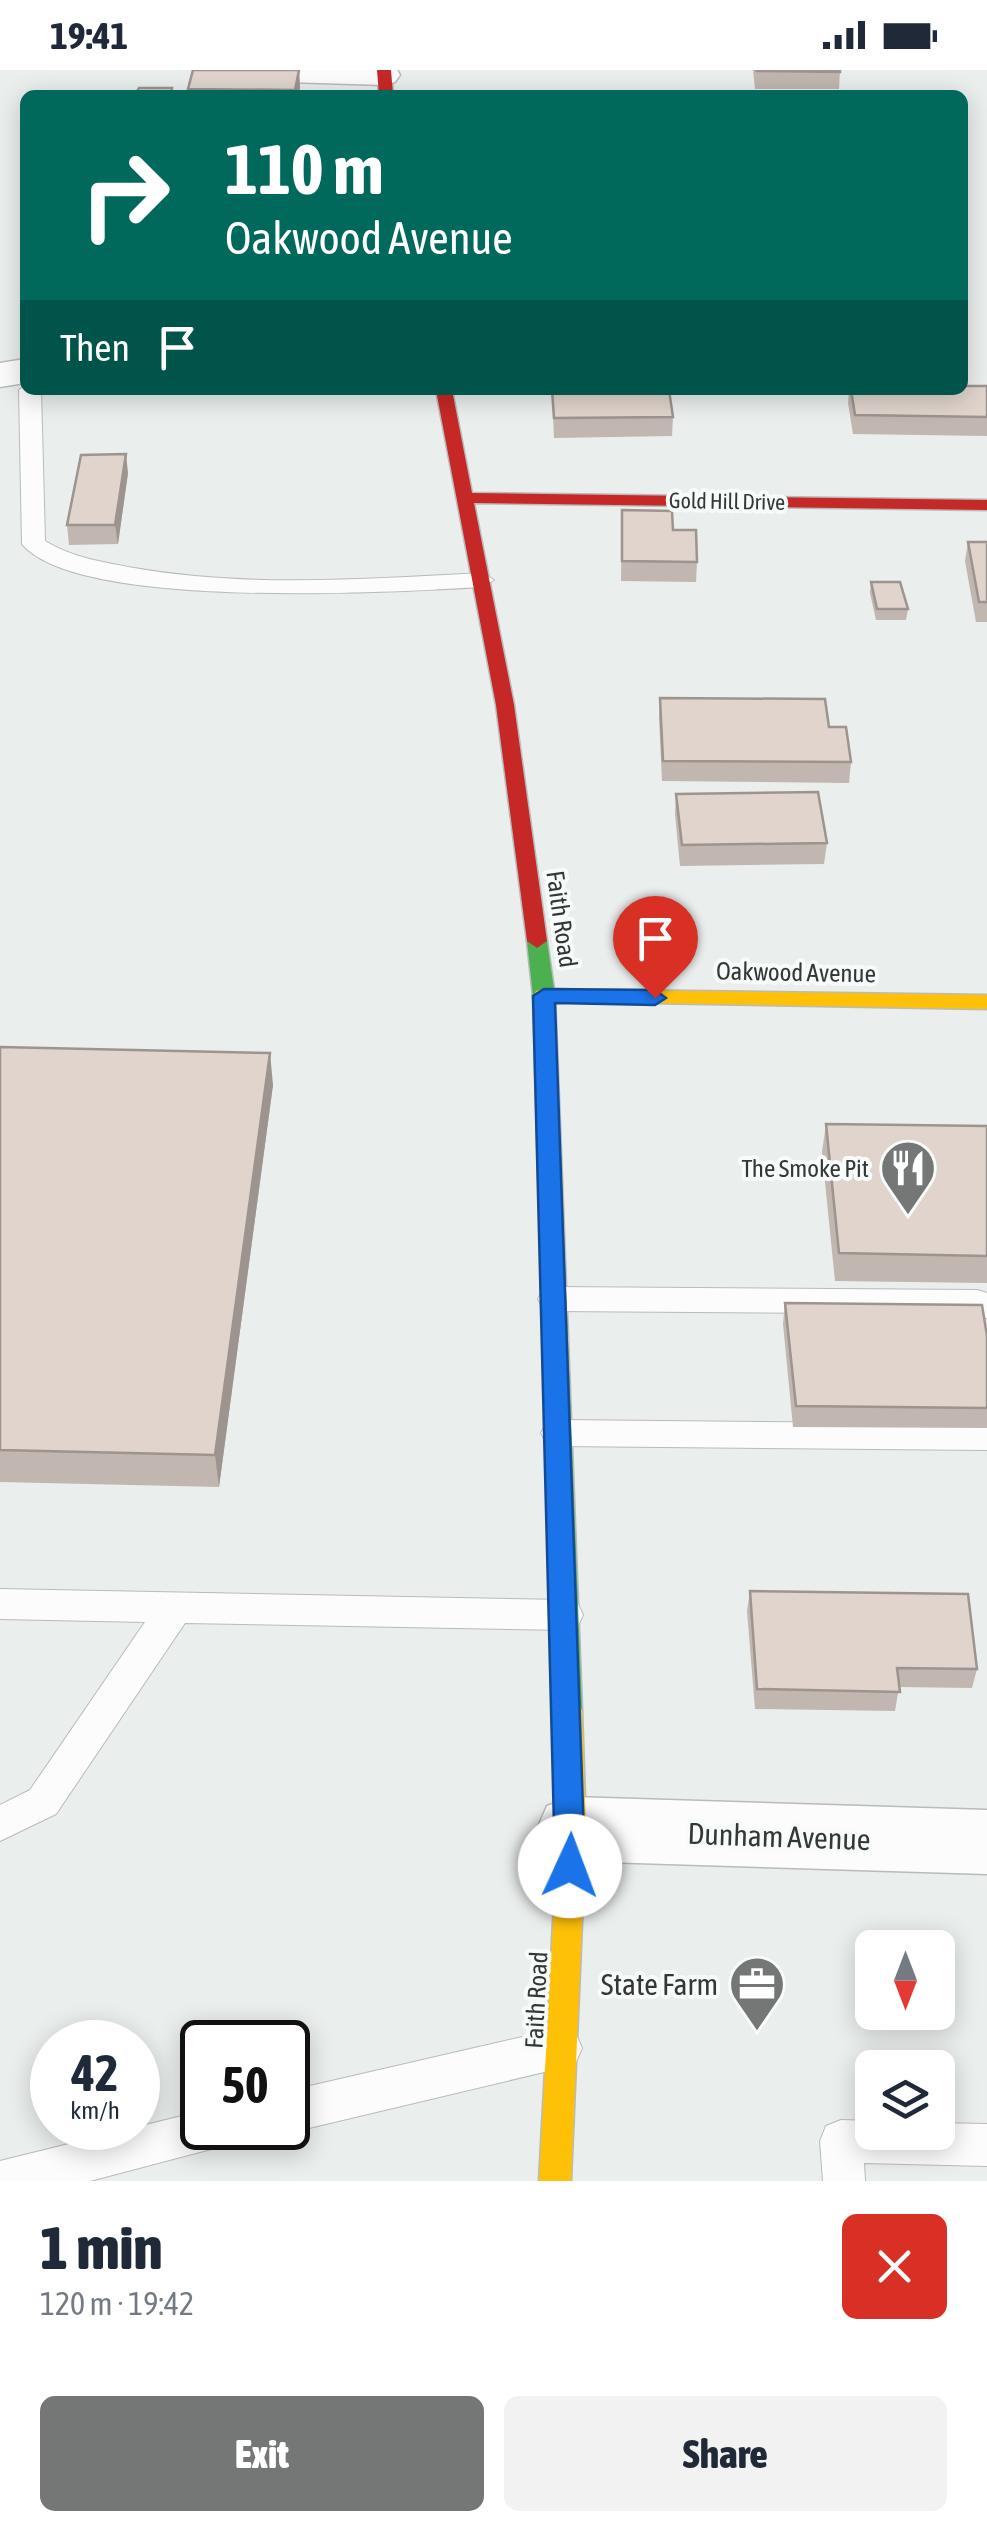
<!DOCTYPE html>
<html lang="en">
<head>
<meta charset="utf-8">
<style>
	body { margin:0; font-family:"Asap Condensed",sans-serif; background:#f2f2f3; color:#1f2937; height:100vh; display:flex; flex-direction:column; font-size:38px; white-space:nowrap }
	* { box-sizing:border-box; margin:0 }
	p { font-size:32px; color:#747a83 }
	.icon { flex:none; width:55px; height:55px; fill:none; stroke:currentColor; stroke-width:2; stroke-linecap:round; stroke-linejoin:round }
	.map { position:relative; height:2111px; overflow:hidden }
	.panel { display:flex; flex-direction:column; background:#fff; flex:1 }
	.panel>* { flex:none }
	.guide { position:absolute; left:20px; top:20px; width:948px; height:305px; border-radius:15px; box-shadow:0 5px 25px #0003; background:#00695c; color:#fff; overflow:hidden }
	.needle { width:65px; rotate:180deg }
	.controls { position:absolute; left:855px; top:1860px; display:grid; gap:20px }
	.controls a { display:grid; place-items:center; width:100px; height:100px; border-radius:15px; background:#fff; box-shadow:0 5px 25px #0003; font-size:50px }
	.speed { position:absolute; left:30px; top:1950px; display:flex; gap:20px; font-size:50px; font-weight:700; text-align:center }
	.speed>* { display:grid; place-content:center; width:130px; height:130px; border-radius:50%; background:#fff; box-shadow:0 5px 25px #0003; line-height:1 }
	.speed small { font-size:25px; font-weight:400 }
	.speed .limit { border:5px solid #111; border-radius:15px; background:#fff; color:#111 }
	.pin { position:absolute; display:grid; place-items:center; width:85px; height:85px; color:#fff; margin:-102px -42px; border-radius:50% 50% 50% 0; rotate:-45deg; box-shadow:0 0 10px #0007 }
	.pin .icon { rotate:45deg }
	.me { position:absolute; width:110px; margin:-55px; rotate:2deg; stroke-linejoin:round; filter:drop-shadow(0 0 8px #0008) }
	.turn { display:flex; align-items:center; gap:35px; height:210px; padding:0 40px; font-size:45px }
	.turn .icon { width:130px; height:130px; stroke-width:2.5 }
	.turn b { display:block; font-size:70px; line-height:85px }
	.then { display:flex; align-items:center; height:95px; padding:0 40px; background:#0003; gap:20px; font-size:38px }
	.round { display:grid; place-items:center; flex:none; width:105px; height:105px; border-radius:15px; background:#f2f2f3 }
	.head { display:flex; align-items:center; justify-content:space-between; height:170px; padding:0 40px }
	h1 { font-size:60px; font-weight:800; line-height:75px }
	.action { display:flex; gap:20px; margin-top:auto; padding:20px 40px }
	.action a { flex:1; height:115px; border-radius:15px; background:#747776; color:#fff; font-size:40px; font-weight:800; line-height:115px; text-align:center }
	.action a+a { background:#f2f2f3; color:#1f2937 }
	.status { display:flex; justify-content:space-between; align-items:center; height:70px; padding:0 50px; background:#fff; direction:ltr }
	.status svg { height:28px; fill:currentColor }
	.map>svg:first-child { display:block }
</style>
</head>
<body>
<div class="status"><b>19:41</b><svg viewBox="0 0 49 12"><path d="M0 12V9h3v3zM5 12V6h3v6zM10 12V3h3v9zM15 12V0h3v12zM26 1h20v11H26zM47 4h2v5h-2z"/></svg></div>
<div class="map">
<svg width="987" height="2111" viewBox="0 0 987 2111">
	<rect width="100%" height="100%" fill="#eaeeec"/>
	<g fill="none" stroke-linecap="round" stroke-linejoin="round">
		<g stroke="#b8bbba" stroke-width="2">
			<g id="lane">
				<path d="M25,315V320H41L45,471C73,488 103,492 134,498C249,518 366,509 482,503L494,510L482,517C395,522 78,541 22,474L19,320Z"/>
				<polygon points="554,1217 978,1220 987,1223 987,1248 975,1244 554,1241 543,1238 538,1229 543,1220"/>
				<polygon points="558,1350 987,1354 987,1380 558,1376 546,1372 541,1363 546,1354"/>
				<polygon points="0,1519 565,1530 578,1534 583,1545 578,1556 565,1560 185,1553 56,1744 0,1771 0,1735 30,1720 145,1552 0,1549"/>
				<polygon points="561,1958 576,1964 582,1978 576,1992 561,1998 288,2063 276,2058 288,2058 288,2021"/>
				<polygon points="202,2041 202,2058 240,2058 234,2073 90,2111 0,2111 0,2091 4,2090"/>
				<polygon points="841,2050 872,2051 872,2062 938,2062 938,2053 987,2054 987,2096 864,2093 865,2111 823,2111 820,2071 826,2056"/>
			</g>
		</g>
		<g stroke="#b8bbba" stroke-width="3">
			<g id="street">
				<polygon points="203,0 397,0 400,5 395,12 384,15 219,10 208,7"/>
				<polygon points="25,289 25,313 0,317 0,293"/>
				<polygon points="572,1727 987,1740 987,1804 572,1791 547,1782 537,1759 547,1736"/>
			</g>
		</g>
		<g stroke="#b8bbba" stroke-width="3">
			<polygon id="fast" points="537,864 547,871 555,926 582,1640 578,1649 568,1652 558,1649 554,1640 533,926 527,871"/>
		</g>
		<g stroke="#b8bbba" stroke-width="3">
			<g id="slow">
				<polygon points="544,919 987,925 987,939 536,931 533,926 536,921"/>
				<polygon points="568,1628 578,1631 582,1640 586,1759 571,2111 539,2111 558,1759 554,1640 558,1631"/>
			</g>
		</g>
		<g stroke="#b8bbba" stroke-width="3">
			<g id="jam">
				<polygon points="377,0 391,0 393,25 379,25"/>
				<polygon points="436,320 452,320 472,423 987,430 987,440 474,433 514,635 547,871 537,878 527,871 496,635"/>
			</g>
		</g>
		<use href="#lane" fill="#fcfcfc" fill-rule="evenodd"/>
		<use href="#street" fill="#fcfcfc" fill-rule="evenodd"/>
		<use href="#fast" fill="#4caf50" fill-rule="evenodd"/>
		<use href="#slow" fill="#ffc107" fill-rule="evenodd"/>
		<use href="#jam" fill="#c62828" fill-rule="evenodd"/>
	</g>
	<g fill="#c1b6b0">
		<polygon points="299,0 300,18 298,25 188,25 188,19"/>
		<polygon points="753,0 840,0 839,19 755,19"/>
		<polygon points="987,316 987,366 853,364 848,333 849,320 962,320"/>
		<polygon points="552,320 673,347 672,366 554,368"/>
		<polygon points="128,403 118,474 69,475 67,455"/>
		<polygon points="622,440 673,460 697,492 696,512 621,511"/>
		<polygon points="968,472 987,472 987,552 976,552 965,491"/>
		<polygon points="871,512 908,539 906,550 876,550 870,523"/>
		<polygon points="660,628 829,657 851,692 849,713 662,711 659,648"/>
		<polygon points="676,724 827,773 824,794 680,796 675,744"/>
		<polygon points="0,977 273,1015 219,1417 0,1412"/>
		<polygon points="826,1054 987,1056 987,1213 835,1211 822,1082"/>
		<polygon points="785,1233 987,1266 987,1358 793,1357 783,1254"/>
		<polygon points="750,1521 977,1599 972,1618 899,1617 895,1641 755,1639 747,1541"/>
	</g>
	<g fill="#9d9490">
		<polygon points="299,0 300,18 298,25 295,25"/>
		<polygon points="126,384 128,403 118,474 115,455"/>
		<polygon points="270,983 273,1015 219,1417 215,1385"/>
	</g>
	<g fill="#e0d4cd" stroke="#9d9490" stroke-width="2.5">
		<polygon points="193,0 299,0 295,20 188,19"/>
		<polygon points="756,0 840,0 840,2 757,1"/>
		<polygon points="139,18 172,18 171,25 135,25"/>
		<polygon points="962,316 987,316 987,347 855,345 851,320 962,320"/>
		<polygon points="552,320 669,320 673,347 554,348"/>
		<polygon points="126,384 115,455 67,455 81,385"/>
		<polygon points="622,440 672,441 673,460 696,460 697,492 622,491"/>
		<polygon points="968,472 987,472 987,532 979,532"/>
		<polygon points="871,512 900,512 908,539 877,539"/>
		<polygon points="660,628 825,629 829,657 846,657 851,692 663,691"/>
		<polygon points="818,722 827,773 682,775 676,724"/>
		<polygon points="0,977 270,983 215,1385 0,1380"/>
		<polygon points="826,1054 987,1056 987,1186 839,1183"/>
		<polygon points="785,1233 982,1235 987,1266 987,1338 796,1336"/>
		<polygon points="750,1521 968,1524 977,1599 897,1598 900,1622 757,1619"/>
	</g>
	<polygon fill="#1a73e8" stroke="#114b97" stroke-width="2.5" points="544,919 655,920 666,928 655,935 555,933 585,1796 580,1805 570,1809 560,1805 555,1796 533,926"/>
	<defs>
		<g id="restaurant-pin" transform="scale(2.875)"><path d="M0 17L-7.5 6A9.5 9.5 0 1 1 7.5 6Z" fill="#747776" stroke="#f7fcfb"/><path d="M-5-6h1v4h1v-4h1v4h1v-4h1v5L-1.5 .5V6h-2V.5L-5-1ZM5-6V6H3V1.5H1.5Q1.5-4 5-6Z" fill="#fff"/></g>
		<g id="office-pin" transform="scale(2.875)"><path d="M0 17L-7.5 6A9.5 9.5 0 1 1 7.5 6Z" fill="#747776" stroke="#f7fcfb"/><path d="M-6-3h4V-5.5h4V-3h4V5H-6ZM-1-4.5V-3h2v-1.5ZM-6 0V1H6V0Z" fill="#fff"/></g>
	</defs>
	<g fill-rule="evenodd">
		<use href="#restaurant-pin" x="908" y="1098"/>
		<use href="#office-pin" x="757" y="1914"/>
	</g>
	<g text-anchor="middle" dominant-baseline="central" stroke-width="8" stroke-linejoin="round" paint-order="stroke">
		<g font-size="22" fill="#353737" stroke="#f7fcfb">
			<text transform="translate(727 431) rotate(1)">Gold Hill Drive</text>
		</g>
		<g font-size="25" fill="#353737" stroke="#f7fcfb">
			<text transform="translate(562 849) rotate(82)">Faith Road</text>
			<text transform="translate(796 902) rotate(1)">Oakwood Avenue</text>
			<text transform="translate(536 1930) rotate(-87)">Faith Road</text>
		</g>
		<g font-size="25" fill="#353737" stroke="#f7fcfb" text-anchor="end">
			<text x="869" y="1098">The Smoke Pit</text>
		</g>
		<g font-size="30" fill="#353737" stroke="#f7fcfb">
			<text transform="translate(779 1766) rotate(2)">Dunham Avenue</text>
		</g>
		<g font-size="30" fill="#353737" stroke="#f7fcfb" text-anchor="end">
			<text x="718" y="1914">State Farm</text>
		</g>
	</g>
</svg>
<div class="controls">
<a><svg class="needle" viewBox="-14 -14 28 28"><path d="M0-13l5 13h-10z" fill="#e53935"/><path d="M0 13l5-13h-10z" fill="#747a83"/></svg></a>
<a><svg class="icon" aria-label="layers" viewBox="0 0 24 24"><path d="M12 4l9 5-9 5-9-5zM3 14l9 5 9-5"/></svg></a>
</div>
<div class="speed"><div>42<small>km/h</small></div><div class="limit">50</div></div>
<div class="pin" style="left:655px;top:928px;background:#d93025"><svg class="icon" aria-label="arrive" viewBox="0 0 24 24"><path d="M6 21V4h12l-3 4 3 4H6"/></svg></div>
<svg class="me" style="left:570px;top:1796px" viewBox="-20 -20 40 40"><circle r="19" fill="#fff"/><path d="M0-13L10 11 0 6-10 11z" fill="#1a73e8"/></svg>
<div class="guide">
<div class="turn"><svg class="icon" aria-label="right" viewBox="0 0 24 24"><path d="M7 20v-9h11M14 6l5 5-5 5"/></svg><div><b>110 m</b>Oakwood Avenue</div></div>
<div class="then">Then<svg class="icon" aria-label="arrive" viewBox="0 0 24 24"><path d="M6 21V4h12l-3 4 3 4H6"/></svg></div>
</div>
</div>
<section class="panel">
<div class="head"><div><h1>1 min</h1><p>120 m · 19:42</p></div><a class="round" style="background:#d93025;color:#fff"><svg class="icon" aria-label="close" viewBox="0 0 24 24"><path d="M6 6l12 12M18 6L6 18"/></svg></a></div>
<div class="action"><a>Exit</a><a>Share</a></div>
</section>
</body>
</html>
